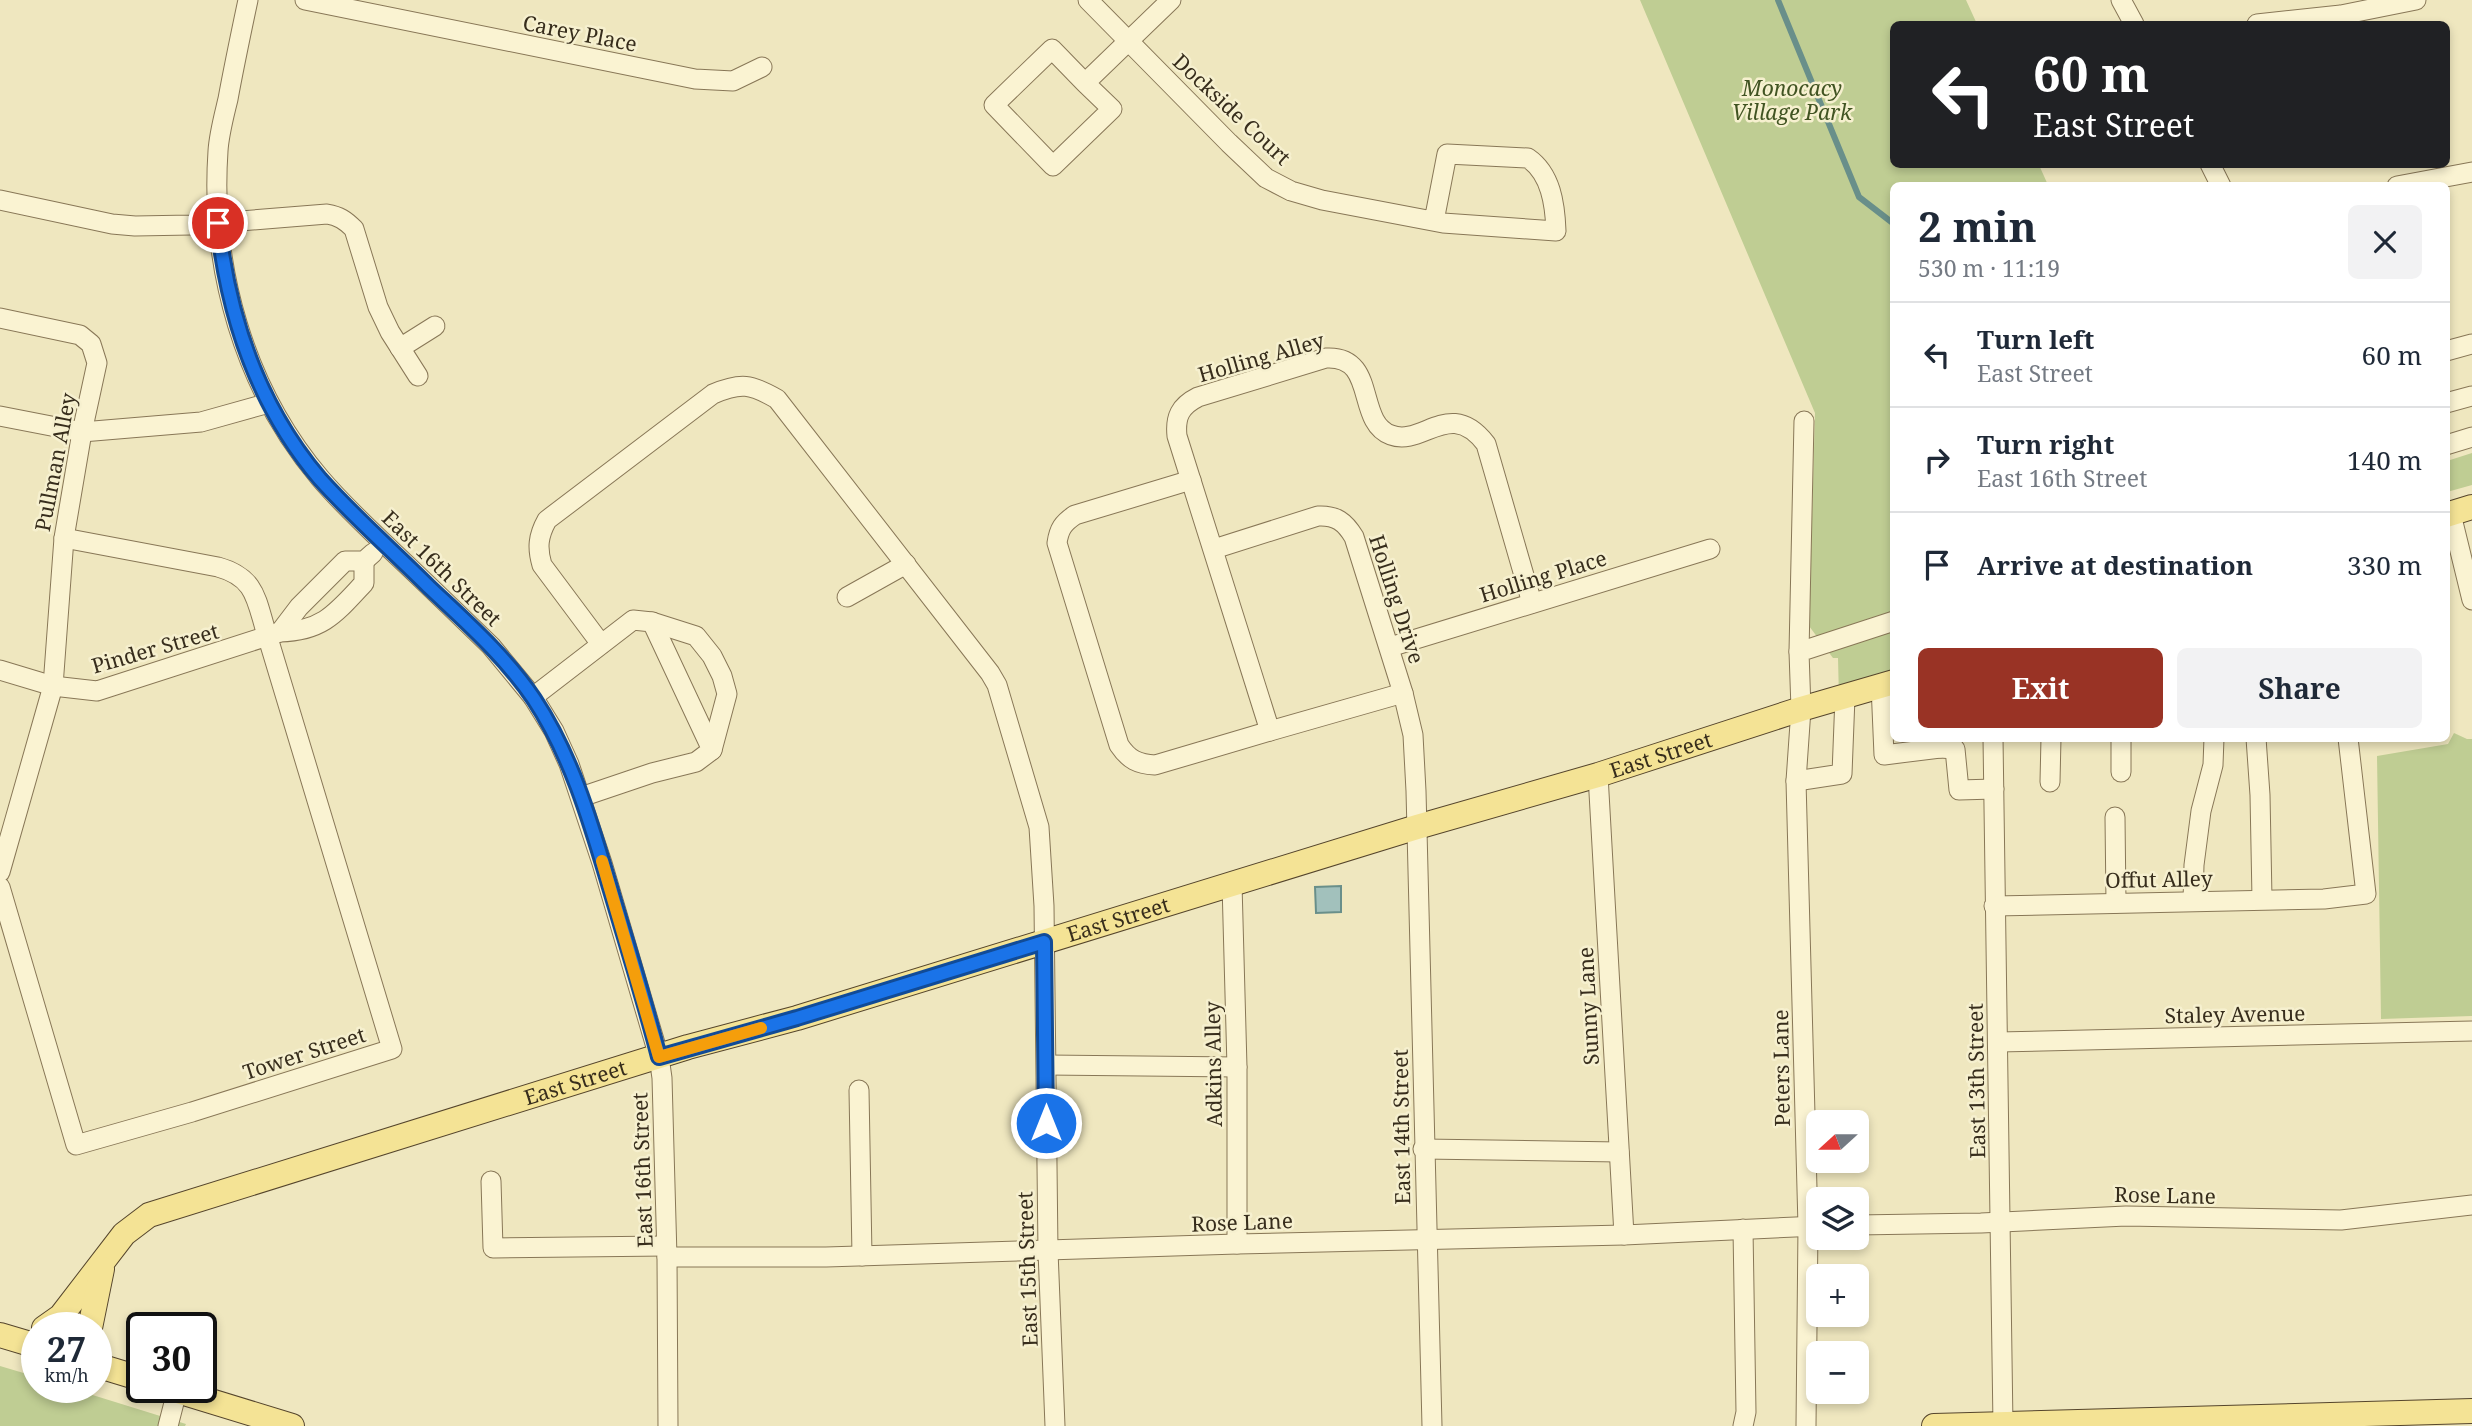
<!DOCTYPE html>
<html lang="en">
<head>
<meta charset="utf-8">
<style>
	body { margin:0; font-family:"Noto Serif",serif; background:#f2f2f3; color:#1f2937; height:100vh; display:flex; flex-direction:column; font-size:26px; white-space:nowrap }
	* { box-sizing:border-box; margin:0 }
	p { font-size:23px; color:#747a83 }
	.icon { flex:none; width:38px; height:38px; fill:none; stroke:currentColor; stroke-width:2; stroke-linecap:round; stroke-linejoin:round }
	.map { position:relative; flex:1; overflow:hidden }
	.side { position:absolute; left:1890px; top:182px; width:560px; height:560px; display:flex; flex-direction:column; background:#fff; border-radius:10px; box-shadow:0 4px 10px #0003 }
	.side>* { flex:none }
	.hud { position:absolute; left:1890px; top:21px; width:560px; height:147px; border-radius:10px; box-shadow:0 4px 10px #0003; background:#202124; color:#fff; overflow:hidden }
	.needle { width:46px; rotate:249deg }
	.controls { position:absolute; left:1806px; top:1110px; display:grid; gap:14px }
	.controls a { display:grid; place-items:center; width:63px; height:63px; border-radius:10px; background:#fff; box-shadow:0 4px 10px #0003; font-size:35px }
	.speed { position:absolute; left:21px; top:1312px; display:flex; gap:14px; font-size:35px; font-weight:700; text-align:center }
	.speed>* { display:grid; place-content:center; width:91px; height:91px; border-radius:50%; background:#fff; box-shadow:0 4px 10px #0003; line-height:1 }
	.speed small { font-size:18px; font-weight:400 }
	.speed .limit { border:4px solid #111; border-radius:10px; background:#fff; color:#111 }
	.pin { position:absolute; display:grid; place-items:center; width:60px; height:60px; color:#fff; margin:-30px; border:4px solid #fff; border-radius:50%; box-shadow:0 2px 7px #0007 }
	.me { position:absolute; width:77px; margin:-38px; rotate:0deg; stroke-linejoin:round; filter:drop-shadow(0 0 5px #0008) }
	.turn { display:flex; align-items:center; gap:24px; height:147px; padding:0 28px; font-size:32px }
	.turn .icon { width:91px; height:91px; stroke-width:2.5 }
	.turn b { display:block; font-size:49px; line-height:60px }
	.round { display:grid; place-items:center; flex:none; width:74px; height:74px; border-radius:10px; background:#f2f2f3 }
	.summary { display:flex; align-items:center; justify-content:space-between; height:119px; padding:0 28px }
	h1 { font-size:42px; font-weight:700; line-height:52px }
	.action { display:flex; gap:14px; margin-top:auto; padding:14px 28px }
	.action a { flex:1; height:80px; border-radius:10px; background:#993325; color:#fff; font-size:28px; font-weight:700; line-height:80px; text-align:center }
	.action a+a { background:#f2f2f3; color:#1f2937 }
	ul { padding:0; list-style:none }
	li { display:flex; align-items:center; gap:21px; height:105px; padding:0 28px; border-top:2px solid #e0e1e3 }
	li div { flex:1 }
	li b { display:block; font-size:26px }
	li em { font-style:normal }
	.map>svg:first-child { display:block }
</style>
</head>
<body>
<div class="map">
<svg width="2472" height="1426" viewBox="0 0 2472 1426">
	<rect width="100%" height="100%" fill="#efe7bf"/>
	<g fill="#bfcd93">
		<polygon points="1640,0 1966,0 1977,24 1894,24 1894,164 2039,165 2048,185 1894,186 1893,682 1839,699 1838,658 1833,658 1809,626 1815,413"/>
		<polygon points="2472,453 2472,485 2447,492 2447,461"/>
		<polygon points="2454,733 2467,739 2472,739 2472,1016 2381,1019 2377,756 2448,744"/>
		<polygon points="0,1366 37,1377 37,1388 70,1388 186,1424 185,1426 0,1426"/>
	</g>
	<polygon fill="#a2c1bc" stroke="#698f8a" stroke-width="2" points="1341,886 1341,912 1316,913 1315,887"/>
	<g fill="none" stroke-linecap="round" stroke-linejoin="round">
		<polyline stroke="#698f8a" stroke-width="6" points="1778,0 1859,197 1894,224"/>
		<g stroke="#887757" stroke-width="21">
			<g id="minor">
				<path d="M248,0C241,33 234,66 228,99C224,116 219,134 218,151C210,268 244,388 320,478C342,504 367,527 391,550C425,582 458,614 491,646L533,697L554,731L569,764L602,863L659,1057L662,1078L667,1257L668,1426"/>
				<polyline points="305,0 695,79 733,81 762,67"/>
				<path d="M1088,0L1229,143L1266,178L1291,191L1322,200L1443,223L1556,231C1555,204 1551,174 1528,158L1447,154L1434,221"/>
				<polyline points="2121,0 2134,24"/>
				<polyline points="2257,24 2341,15 2416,0"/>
				<polyline points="1085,83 1052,49 994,105 1053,166 1112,109 1085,83 1171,0"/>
				<polyline points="2210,164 2221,186"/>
				<polyline points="2397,186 2472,172"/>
				<path d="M0,200L112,224L135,226L191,225L327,214C339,216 345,220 354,229L378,307L390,332L418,376"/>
				<polyline points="0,318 80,335 91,344 97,363 82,432 64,538 53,686 0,872"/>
				<polyline points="400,348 435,326"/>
				<polyline points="2446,351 2472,344"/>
				<polyline points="2446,403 2472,396"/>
				<polyline points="0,416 82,432 201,422 269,403"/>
				<polyline points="2446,445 2472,437"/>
				<path d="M1191,480L1075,515C1063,523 1059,529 1057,543L1119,745C1129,760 1138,764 1155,765L1270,731"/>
				<polyline points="2451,514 2472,600"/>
				<path d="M1214,549L1318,516C1336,515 1345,522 1354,537L1403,693L1413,735L1416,791L1432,1426"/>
				<polyline points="847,597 906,564"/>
				<polyline points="652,622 696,636 712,656 722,676 727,694 712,750"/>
				<polyline points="280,632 299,607 345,561 364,561 373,553"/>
				<path d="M601,644L542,565C537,548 538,536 547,520L713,394C741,382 751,384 777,399L990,673L997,685L1039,827L1044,906L1048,1251L1055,1426"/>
				<polyline points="1390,647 1710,549"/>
				<polyline points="1799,652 1804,421"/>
				<path d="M0,670L53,686L97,691L280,632C323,631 336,613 364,583V561"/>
				<polyline points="1881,685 1884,755 1940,748 1939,738"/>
				<path d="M1403,693L1270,731L1177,436C1175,417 1180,406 1198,397L1326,358C1378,355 1355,422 1391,435C1423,447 1450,397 1486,444L1532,603"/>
				<polyline points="533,697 633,620 652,622 712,750 696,762 652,773 581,797"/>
				<polyline points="1947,738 1940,748 1955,749 1959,790 1994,789"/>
				<polyline points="1993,738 2003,1426"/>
				<polyline points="2121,738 2121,772"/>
				<polyline points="2256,738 2260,795 2262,899"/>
				<polyline points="1598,775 1624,1235"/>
				<polyline points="1796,781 1842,774 1845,697"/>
				<polyline points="2050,782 2051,738"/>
				<polyline points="2115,817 2116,903"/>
				<polyline points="1232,884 1237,1067 1237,1244"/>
				<path d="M0,887L76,1145L192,1112L392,1049L268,638C256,602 258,578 218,567L64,538"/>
				<polyline points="2193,901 2194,865 2201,811 2213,765 2214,738"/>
				<polyline points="1994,906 2324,899 2366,894 2348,738"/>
				<polyline points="1998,1042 2472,1031"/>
				<polyline points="1047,1065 1237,1067"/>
				<polyline points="859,1090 862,1256"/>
				<polyline points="1423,1149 1619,1152"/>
				<polyline points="491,1181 493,1248 666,1246"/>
				<polyline points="1857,1225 1981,1223 2126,1216 2341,1220 2472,1205"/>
				<polyline points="1743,1229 1746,1412 1743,1426"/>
				<polyline points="667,1257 826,1257 1237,1244 1624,1235 1818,1226"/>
				<polyline points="168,1426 177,1391"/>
				<polyline points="1806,1426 1808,1226 1796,781 1801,709 1799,652 1894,621"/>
			</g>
		</g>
		<g stroke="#55452c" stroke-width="26">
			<g id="major">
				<polyline points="2446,515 2472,507"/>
				<path id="s1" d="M44,1328L61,1316L124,1234L149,1215L688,1047L797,1018L1417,827L1598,775L1801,709L1894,682"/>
				<polyline points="90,1328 102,1269"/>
				<polyline points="0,1335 37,1346"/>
				<polyline points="96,1365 142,1379"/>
				<polyline points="168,1388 292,1426"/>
				<polyline points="1934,1426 2472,1411"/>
			</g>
		</g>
		<use href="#minor" stroke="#faf3d2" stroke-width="19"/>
		<use href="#major" stroke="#f4e395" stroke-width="24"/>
	</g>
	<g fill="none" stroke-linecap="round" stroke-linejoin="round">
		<g stroke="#114b97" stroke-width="18">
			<path id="route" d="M218,223C228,316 258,406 320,479C354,517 393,551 429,587C466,622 505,656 534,699C573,758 592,827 612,894C628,948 645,1002 659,1057L797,1018L1044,942L1046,1123"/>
		</g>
		<use href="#route" stroke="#1a73e8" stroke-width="12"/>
		<polyline stroke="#f59e0b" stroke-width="12" points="602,861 659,1057 761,1028"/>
	</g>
	<g text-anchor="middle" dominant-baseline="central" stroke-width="5" stroke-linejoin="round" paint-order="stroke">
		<g font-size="21" fill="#372d1c" stroke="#f6f0cf">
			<text transform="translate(580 33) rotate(11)">Carey Place</text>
			<text transform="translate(1232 109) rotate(43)">Dockside Court</text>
			<text transform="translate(1261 357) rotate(-16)">Holling Alley</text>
			<text transform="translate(55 462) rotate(-79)">Pullman Alley</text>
			<text transform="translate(442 568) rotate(44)">East 16th Street</text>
			<text transform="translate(1543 576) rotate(-17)">Holling Place</text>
			<text transform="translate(1397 599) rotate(72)">Holling Drive</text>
			<text transform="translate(155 648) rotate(-16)">Pinder Street</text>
			<text stroke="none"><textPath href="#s1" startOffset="1736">East Street</textPath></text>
			<text transform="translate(2159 879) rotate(-1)">Offut Alley</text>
			<text stroke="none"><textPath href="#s1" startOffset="1169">East Street</textPath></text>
			<text transform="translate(1588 1006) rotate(-93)">Sunny Lane</text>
			<text transform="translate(2235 1014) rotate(-1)">Staley Avenue</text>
			<text transform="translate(304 1053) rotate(-18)">Tower Street</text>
			<text transform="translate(1213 1064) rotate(-91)">Adkins Alley</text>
			<text transform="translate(1781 1068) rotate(-91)">Peters Lane</text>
			<text transform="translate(1976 1081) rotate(-91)">East 13th Street</text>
			<text stroke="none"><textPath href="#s1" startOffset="602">East Street</textPath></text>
			<text transform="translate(1401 1127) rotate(-91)">East 14th Street</text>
			<text transform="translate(642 1170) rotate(-92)">East 16th Street</text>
			<text transform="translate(2165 1195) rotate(1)">Rose Lane</text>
			<text transform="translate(1242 1222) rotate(-2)">Rose Lane</text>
			<text transform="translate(1027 1269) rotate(-92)">East 15th Street</text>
		</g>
		<g font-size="21" font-style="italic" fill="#415422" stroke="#f6f0cf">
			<text x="1792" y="88">Monocacy<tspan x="1792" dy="24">Village Park</tspan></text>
		</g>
	</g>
</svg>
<div class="controls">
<a><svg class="needle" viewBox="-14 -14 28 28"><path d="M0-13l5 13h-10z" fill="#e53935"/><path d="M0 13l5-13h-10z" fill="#747a83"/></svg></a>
<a><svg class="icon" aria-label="layers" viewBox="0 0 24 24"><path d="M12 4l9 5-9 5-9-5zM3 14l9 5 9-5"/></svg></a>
<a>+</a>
<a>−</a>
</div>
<div class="speed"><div>27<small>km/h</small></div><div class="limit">30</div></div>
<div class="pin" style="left:218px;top:223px;background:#d93025"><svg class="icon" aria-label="arrive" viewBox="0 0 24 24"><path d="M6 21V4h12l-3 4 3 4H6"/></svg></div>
<svg class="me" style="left:1046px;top:1123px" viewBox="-20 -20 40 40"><circle r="17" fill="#1a73e8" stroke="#fff" stroke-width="3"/><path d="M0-11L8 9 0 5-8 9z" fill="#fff"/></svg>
<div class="hud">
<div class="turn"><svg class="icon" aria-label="left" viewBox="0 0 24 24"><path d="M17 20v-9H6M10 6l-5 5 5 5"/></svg><div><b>60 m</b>East Street</div></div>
</div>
<section class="side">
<div class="summary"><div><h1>2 min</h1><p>530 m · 11:19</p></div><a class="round"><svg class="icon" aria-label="close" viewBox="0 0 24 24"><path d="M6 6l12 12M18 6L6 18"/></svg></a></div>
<ul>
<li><svg class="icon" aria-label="left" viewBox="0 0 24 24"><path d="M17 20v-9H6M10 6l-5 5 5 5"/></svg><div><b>Turn left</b><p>East Street</p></div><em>60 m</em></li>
<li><svg class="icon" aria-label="right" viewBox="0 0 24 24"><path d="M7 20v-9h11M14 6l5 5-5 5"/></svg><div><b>Turn right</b><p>East 16th Street</p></div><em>140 m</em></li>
<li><svg class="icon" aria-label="arrive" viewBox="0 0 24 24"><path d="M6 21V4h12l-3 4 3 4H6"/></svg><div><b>Arrive at destination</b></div><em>330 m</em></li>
</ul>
<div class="action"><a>Exit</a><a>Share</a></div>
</section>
</div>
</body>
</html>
